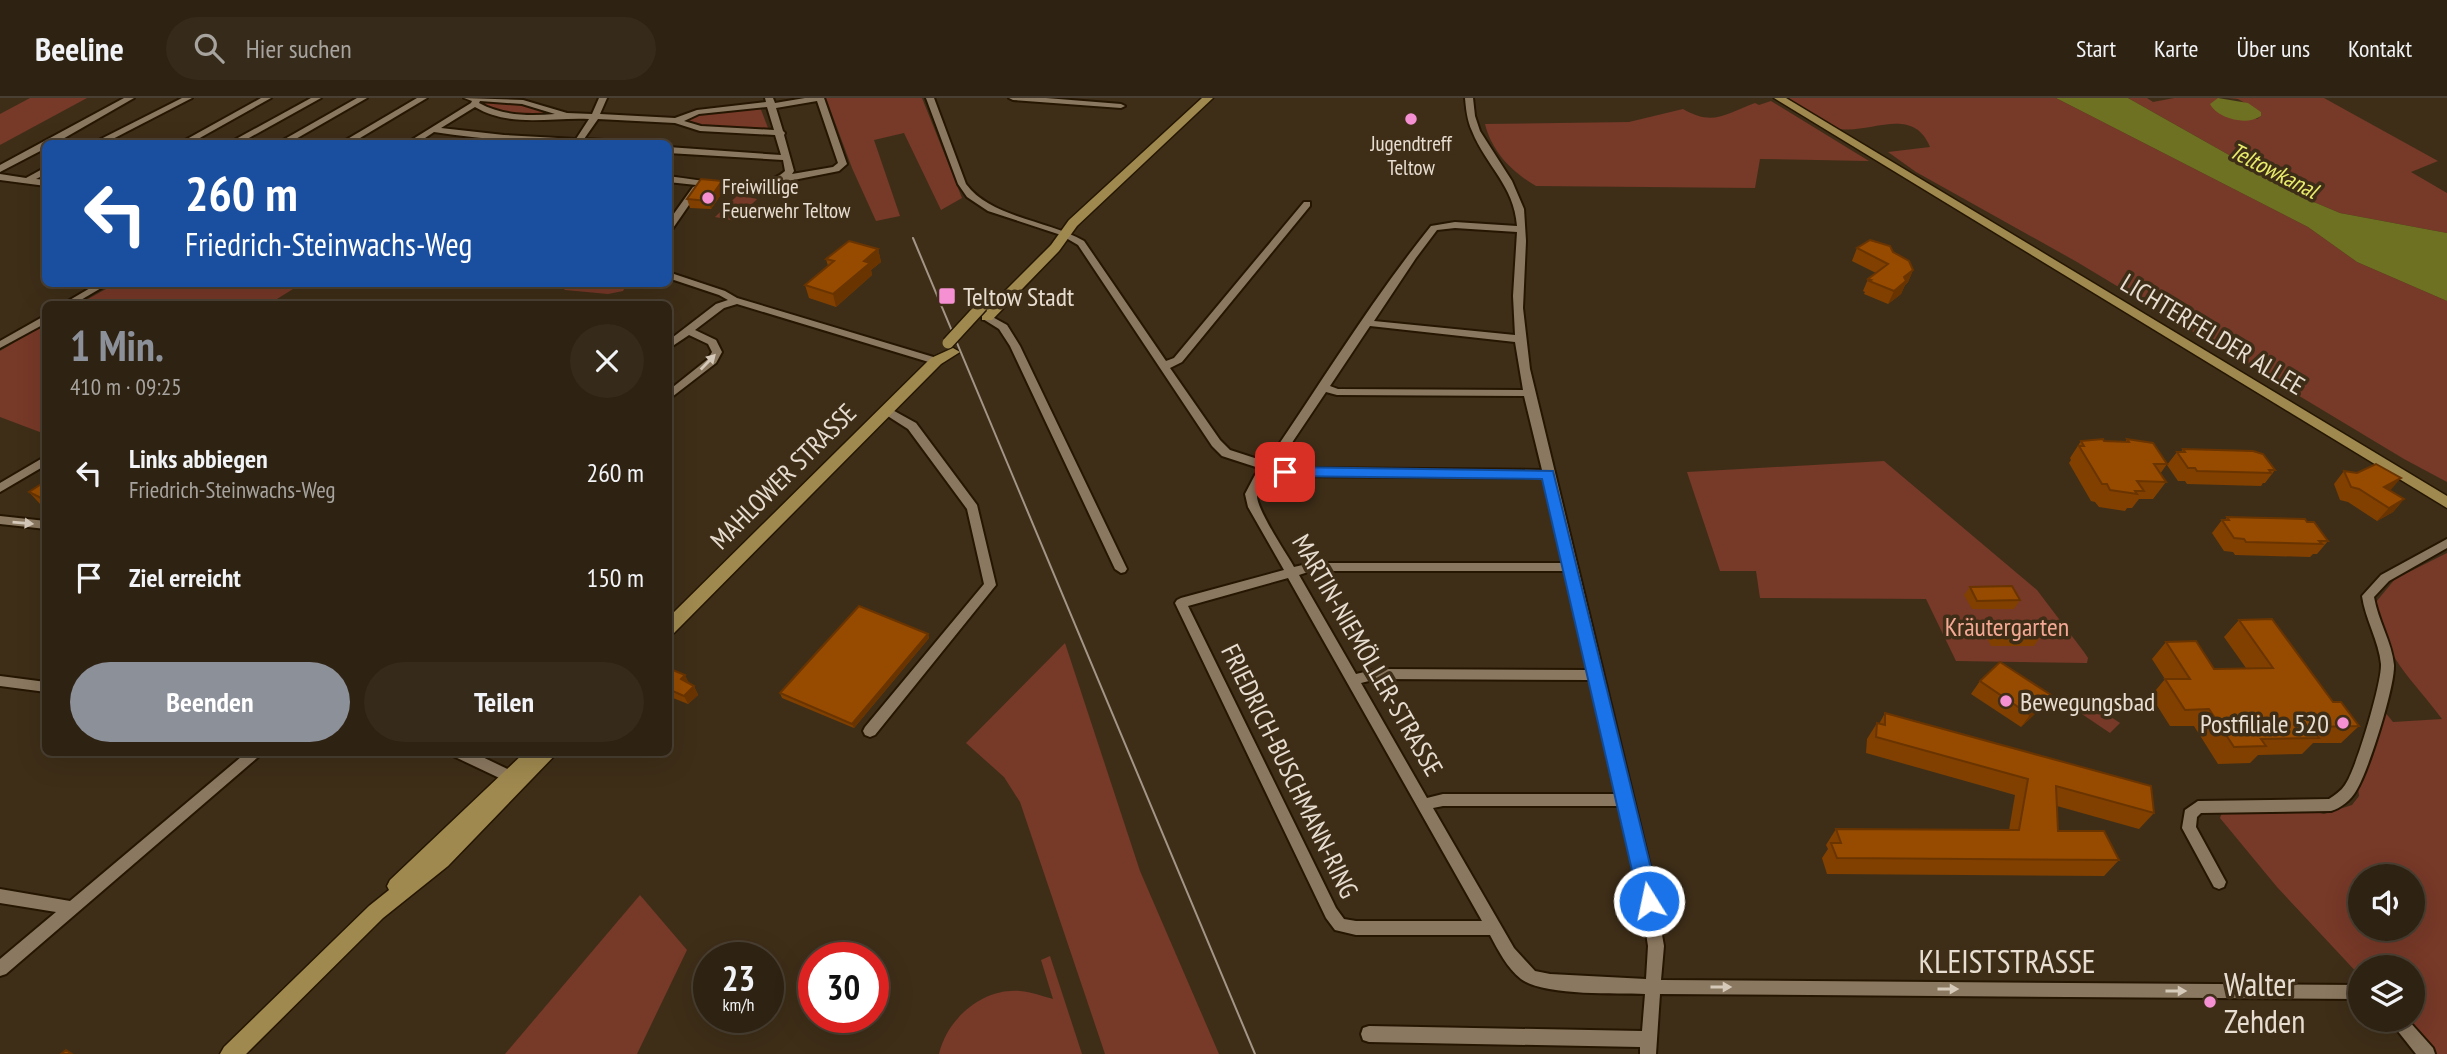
<!DOCTYPE html>
<html lang="de">
<head>
<meta charset="utf-8">
<style>
	body { margin:0; font-family:"PT Sans Narrow",sans-serif; background:#362a1b; color:#f1f3f6; height:100vh; display:flex; flex-direction:column; font-size:26px; white-space:nowrap }
	* { box-sizing:border-box; margin:0 }
	p { font-size:23px; color:#a7a49f }
	.icon { flex:none; width:38px; height:38px; fill:none; stroke:currentColor; stroke-width:2; stroke-linecap:round; stroke-linejoin:round }
	.map { position:relative; flex:1; overflow:hidden }
	.details { position:absolute; left:42px; top:203px; width:630px; height:455px; display:flex; flex-direction:column; background:#2e2212; border-radius:10px; box-shadow:0 7px 28px #0002,0 0 0 2px #493f32 }
	.details>* { flex:none }
	.top-card { position:absolute; left:42px; top:42px; width:630px; height:147px; border-radius:10px; box-shadow:0 7px 28px #0002,0 0 0 2px #493f32; background:#1a4fa0; color:#fff; overflow:hidden }
	.buttons { position:absolute; left:2348px; top:766px; display:grid; gap:14px }
	.buttons a { display:grid; place-items:center; width:77px; height:77px; border-radius:50%; background:#2e2212; box-shadow:0 7px 28px #0002,0 0 0 2px #493f32; font-size:35px }
	.speed { position:absolute; left:693px; top:844px; display:flex; gap:14px; font-size:35px; font-weight:700; text-align:center }
	.speed>* { display:grid; place-content:center; width:91px; height:91px; border-radius:50%; background:#2e2212; box-shadow:0 7px 28px #0002,0 0 0 2px #493f32; line-height:1 }
	.speed small { font-size:18px; font-weight:400 }
	.speed .limit { border:10px solid #d22; background:#fff; color:#111 }
	.pin { position:absolute; display:grid; place-items:center; width:60px; height:60px; color:#fff; margin:-30px; border-radius:14px; box-shadow:0 4px 10px #0006 }
	.me { position:absolute; width:77px; margin:-38px; rotate:350deg; stroke-linejoin:round; filter:drop-shadow(0 0 5px #0008) }
	.turn { display:flex; align-items:center; gap:24px; height:147px; padding:0 28px; font-size:32px }
	.turn .icon { width:91px; height:91px; stroke-width:2.5 }
	.turn b { display:block; font-size:49px; line-height:60px }
	.round { display:grid; place-items:center; flex:none; width:74px; height:74px; border-radius:37px; background:#362a1b }
	.headline { display:flex; align-items:center; justify-content:space-between; height:119px; padding:0 28px }
	h1 { font-size:42px; font-weight:800; line-height:52px; color:#8c9099 }
	.action { display:flex; gap:14px; margin-top:auto; padding:14px 28px }
	.action a { flex:1; height:80px; border-radius:42px; background:#8c9099; color:#fff; font-size:28px; font-weight:800; line-height:80px; text-align:center }
	.action a+a { background:#362a1b; color:#f1f3f6 }
	ul { padding:0; list-style:none }
	li { display:flex; align-items:center; gap:21px; height:105px; padding:0 28px }
	li div { flex:1 }
	li b { display:block; font-size:26px }
	li em { font-style:normal }
	header { display:flex; align-items:center; gap:42px; box-sizing:border-box; height:98px; padding:0 35px; background:#2e2212; border-bottom:2px solid #493f32 }
	header strong { font-size:33px }
	nav { display:flex; gap:38px; margin-inline-start:auto; font-size:24px }
	.search { width:490px; height:63px; background:#362a1b; display:flex; align-items:center; gap:18px; box-sizing:border-box; padding:0 24px; border-radius:38px; color:#a7a49f; font-size:26px }
	.map>svg:first-child { display:block }
</style>
</head>
<body>
<header>
<strong>Beeline</strong>
<div class="search"><svg class="icon" aria-label="search" viewBox="0 0 24 24"><circle cx="10" cy="10" r="6"/><path d="M15 15l6 6"/></svg>Hier suchen</div>
<nav><a>Start</a><a>Karte</a><a>Über uns</a><a>Kontakt</a></nav>
</header>
<div class="map">
<svg width="2447" height="956" viewBox="0 0 2447 956">
	<rect width="100%" height="100%" fill="#3e2e18"/>
	<g fill="#773928" fill-rule="evenodd">
		<polygon points="30,0 87,0 0,47 0,16"/>
		<polygon points="826,0 922,0 962,100 941,112 904,35 874,42 900,118 876,123 852,70"/>
		<path d="M1787,0H2056L2308,129L2357,164L2447,203V384L2404,361L2077,164L1916,74L1888,54L1930,49C1913,7 1870,36 1840,31C1827,29 1800,8 1787,0Z"/>
		<polygon points="2128,0 2147,0 2153,4 2174,0 2222,0 2218,0 2257,21 2261,18 2261,14 2238,1 2228,0 2324,0 2438,63 2411,74 2447,95 2447,135 2340,115 2309,102"/>
		<path d="M485,3L518,5L557,15L554,17C533,17 498,21 482,6Z"/>
		<path d="M1771,3L1869,63L1760,61L1755,90L1536,88C1512,74 1492,54 1485,26L1629,24L1683,11C1713,28 1723,17 1755,5L1759,7Z"/>
		<polygon points="760,9 768,30 766,32 701,28 686,22 694,16"/>
		<polygon points="738,97 757,101 735,123 715,119"/>
		<polygon points="115,186 301,186 269,206 79,206"/>
		<polygon points="559,186 636,186 626,188 623,193 608,196 565,192"/>
		<polygon points="45,226 45,336 0,319 0,253"/>
		<polygon points="1884,363 2037,492 2084,554 2088,560 2087,565 1956,563 1926,501 1760,500 1756,473 1720,473 1687,374"/>
		<path d="M2447,455V956H2430L2399,922H2413V870H2361V879L2277,789L2220,720L2223,712H2309L2324,716L2352,707L2359,698L2358,689L2380,608L2393,624L2442,621C2413,581 2381,558 2376,504L2395,481ZM2361,779H2413V831H2361Z"/>
		<polygon points="1065,545 1140,773 1219,956 1105,956 1020,704 1004,679 966,645"/>
		<polygon points="2081,599 2120,625 2110,635 2070,608"/>
		<polygon points="640,797 687,852 637,956 505,956"/>
		<path d="M1050,858L1082,956H939C947,921 982,890 1020,893C1032,894 1042,898 1053,901L1041,862Z"/>
	</g>
	<g fill="#6e7022">
		<polygon points="2056,0 2128,0 2309,102 2340,115 2447,135 2447,203 2357,164 2308,129"/>
		<path d="M2218,0L2248,5L2261,14V18C2247,28 2218,21 2210,6Z"/>
	</g>
	<g fill="none" stroke-linecap="round" stroke-linejoin="round">
		<g stroke="#251602" stroke-width="4">
			<g id="minor">
				<polygon points="124,0 134,0 54,46 46,46 46,50 0,74 0,67"/>
				<polygon points="182,0 192,0 103,46 91,46"/>
				<polygon points="261,0 271,0 189,46 178,46"/>
				<polygon points="311,0 321,0 238,46 227,46"/>
				<polygon points="357,0 367,0 287,46 276,46"/>
				<polygon points="417,0 427,0 350,46 339,46"/>
				<path d="M464,0L523,2L567,15L592,16L599,0H607L600,16L675,20L697,12L766,4L765,0H773L775,5L805,0H824L847,66L839,73L753,90L715,89L668,84V78C699,82 762,95 785,73L783,62L668,55V49L781,57L775,37L700,33L675,25L598,21L584,41L624,43L628,46C563,46 499,44 434,34L416,46H405L471,5L472,3ZM480,3L522,6L555,16C529,18 503,18 479,5ZM817,3L838,65L833,69L792,76L794,73L784,37L785,35L783,33L776,10ZM475,9C510,30 551,19 589,21L576,41L504,37L441,30ZM767,9L774,32L701,28L684,23L699,16Z"/>
				<path d="M926,0H934L966,86C991,120 1048,122 1084,143L1166,263L1174,260L1304,104H1310V108L1182,264L1170,270L1220,342L1230,352L1267,364C1321,285 1370,204 1431,128L1455,124L1517,128C1514,87 1486,68 1472,33C1467,22 1466,11 1465,0H1473L1475,18L1480,33L1512,83L1524,111L1526,143L1523,210L1530,271L1649,764L1664,848L1661,882L2361,887V901L1660,896L1656,956H1640V949L1369,944L1363,942L1361,936L1363,930L1369,928L1642,933L1645,896C1616,895 1543,898 1521,881C1507,870 1498,852 1490,837H1356L1335,832L1326,820L1175,505L1177,502L1181,500L1284,472L1248,409L1245,396L1255,377L1262,371L1222,358L1212,348L1078,147L1061,137L988,113L967,99L958,86ZM1455,130L1517,134L1513,198L1515,237L1374,223L1416,160L1437,132ZM1370,228L1515,244L1523,292L1338,291L1330,288ZM1326,294L1337,297L1524,298L1542,372L1286,370L1277,367ZM1272,374L1285,378L1544,380L1564,465H1311L1294,469C1286,455 1257,412 1257,398C1257,389 1266,380 1272,374ZM1311,473H1566L1589,572L1377,571L1356,576L1299,477ZM1288,480L1482,823H1356L1344,821L1336,810L1188,508ZM1377,581L1592,582L1619,696H1443L1427,700L1361,585ZM1443,708H1621L1635,764L1648,848L1646,881L1550,876L1535,873L1514,850L1433,710Z"/>
				<polygon points="1009,0 1046,0 1121,6 1125,8 1121,10 1013,2"/>
				<polygon points="46,69 46,76 36,81 46,82 46,88 0,82 0,76 26,80"/>
				<polygon points="696,88 700,91 671,133 668,134 668,124 693,89"/>
				<polygon points="668,174 725,193 737,200 940,261 941,263 940,265 932,265 737,206 724,210 695,232 716,242 722,254 716,265 668,302 668,293 708,261 712,254 708,246 689,237 668,251 668,243 716,206 728,202 719,197 668,180"/>
				<polygon points="97,186 108,186 74,206 63,206"/>
				<polygon points="987,216 1007,227 1020,248 1127,471 1125,474 1121,475 1115,471 1010,248 999,231 983,221 982,219"/>
				<polygon points="46,217 46,225 0,250 0,243"/>
				<polygon points="887,309 916,325 977,407 996,487 875,637 870,639 865,637 863,633 865,629 984,486 967,411 908,331 883,315 882,313"/>
				<polygon points="46,358 46,367 0,394 0,385"/>
				<polygon points="0,418 46,423 46,431 0,426"/>
				<path d="M2447,441V450L2389,483L2374,499C2378,523 2392,544 2394,567C2395,589 2368,674 2356,693C2351,702 2341,710 2331,713L2201,715L2197,719L2196,729L2226,784L2224,789L2219,791L2214,789L2182,730L2185,712L2198,703L2329,701C2335,697 2341,693 2345,687C2356,672 2382,584 2381,566C2379,543 2365,521 2362,498L2381,477Z"/>
				<polygon points="0,578 46,584 46,594 0,588"/>
				<polygon points="247,654 264,654 6,876 0,878 0,861 56,814 0,805 0,791 70,803"/>
				<polygon points="451,654 472,654 522,678 524,682 522,686 517,688 512,686 453,658"/>
				<polygon points="2389,922 2408,922 2433,950 2435,956 2416,956"/>
			</g>
		</g>
		<g stroke="#251602" stroke-width="3">
			<g id="major">
				<polygon points="1202,0 1213,0 1077,128 1059,153 992,222 982,222 982,216 1051,147 1069,122"/>
				<polygon points="1774,0 1786,0 2447,398 2447,410"/>
				<polygon points="953,250 960,254 941,266 674,535 668,537 668,520 931,260"/>
				<polygon points="558,654 448,768 383,820 246,956 220,956 224,949 369,808 389,792 387,788 390,782 524,655"/>
			</g>
		</g>
		<use href="#minor" fill="#8b7860" fill-rule="evenodd"/>
		<use href="#major" fill="#9f894f" fill-rule="evenodd"/>
		<polyline stroke="#a39686" stroke-width="2" points="913,140 1255,956"/>
		<g stroke="#251602" stroke-width="14" stroke-linecap="butt">
			<polyline id="major-bridge" points="948,245 982,208"/>
		</g>
		<use href="#major-bridge" stroke="#9f894f" stroke-width="11"/>
	</g>
	<g fill="#814000">
		<polygon points="722,83 724,92 711,111 690,110 687,101"/>
		<polygon points="1857,150 1893,154 1913,172 1908,184 1905,187 1901,196 1888,206 1864,196 1865,194 1863,193 1868,181 1876,175 1852,163"/>
		<polygon points="878,151 881,164 871,172 872,177 836,209 809,200 805,187 828,168 826,161"/>
		<polygon points="2127,341 2167,366 2160,376 2166,384 2153,401 2139,401 2132,410 2127,410 2125,413 2099,409 2095,404 2091,403 2069,365 2071,362 2070,360 2081,343 2125,344"/>
		<polygon points="2183,351 2275,372 2265,385 2263,385 2261,388 2187,386 2185,383 2178,383 2167,367 2177,354 2181,354"/>
		<polygon points="2344,373 2390,392 2404,401 2393,414 2377,423 2348,404 2340,402 2334,386"/>
		<polygon points="46,383 46,409 41,407 29,394"/>
		<polygon points="2227,419 2307,424 2328,443 2317,456 2313,456 2310,459 2235,457 2233,454 2224,453 2212,435 2222,422 2225,422"/>
		<polygon points="1970,489 2020,502 2014,511 1972,511 1964,497"/>
		<polygon points="2239,522 2333,604 2359,628 2341,645 2313,645 2302,656 2258,657 2250,665 2218,666 2194,628 2170,628 2151,598 2165,581 2152,561 2166,544 2214,571 2246,570 2224,539"/>
		<polygon points="1989,525 2040,539 2034,548 1991,548 1984,533"/>
		<polygon points="928,536 929,540 854,630 782,600 780,595"/>
		<polygon points="668,570 694,588 698,597 688,606 668,598"/>
		<polygon points="1980,583 2041,610 2021,629 1971,596"/>
		<polygon points="1885,615 2154,715 2139,731 2057,708 2058,733 2119,762 2104,778 1827,776 1822,760 1828,751 1826,747 1836,731 2009,732 2015,697 1866,655 1867,641 1877,625 1879,626"/>
	</g>
	<g fill="#693400">
		<polygon points="722,83 724,92 711,111 708,103"/>
		<polygon points="878,151 881,164 871,172 872,177 836,209 833,196 864,163"/>
		<polygon points="1913,172 1908,184 1905,187 1901,196 1888,206 1894,193 1904,179"/>
		<polygon points="2401,380 2389,394 2373,402 2384,389"/>
		<polygon points="2404,401 2393,414 2377,423 2389,410"/>
		<polygon points="928,536 929,540 854,630 852,626"/>
		<polygon points="685,577 689,585 681,581"/>
		<polygon points="694,588 698,597 688,606 684,598"/>
		<polygon points="2051,597 2041,610 2021,629 2030,617"/>
	</g>
	<g fill="#964b00" stroke="#693400" stroke-width="2">
		<polygon points="701,81 722,83 708,103 687,101"/>
		<polygon points="1870,142 1890,148 1893,154 1909,163 1913,172 1904,179 1906,183 1894,193 1869,183 1871,182 1868,181 1888,166 1857,150"/>
		<polygon points="849,143 878,151 864,163 870,165 833,196 805,187 834,163 826,161"/>
		<polygon points="2103,341 2104,343 2129,344 2127,341 2153,345 2167,366 2154,366 2166,384 2137,383 2144,393 2135,393 2137,396 2110,392 2107,386 2102,386 2079,348 2084,348 2081,343"/>
		<polygon points="2183,351 2253,353 2263,356 2275,372 2269,372 2271,375 2197,373 2195,370 2188,370 2177,354 2185,354"/>
		<polygon points="2376,366 2401,380 2384,389 2404,401 2389,410 2359,391 2351,389 2344,373 2357,375"/>
		<polygon points="46,383 46,397 41,400 29,394"/>
		<polygon points="2227,419 2305,421 2307,424 2314,424 2328,443 2319,443 2322,446 2246,444 2244,441 2234,440 2222,422 2229,422"/>
		<polygon points="2012,488 2020,502 1977,503 1970,489"/>
		<polygon points="859,508 928,536 852,626 780,595"/>
		<polygon points="2272,521 2333,604 2341,604 2359,628 2311,629 2319,640 2261,641 2266,648 2234,649 2209,611 2185,612 2165,581 2190,581 2166,544 2196,543 2214,571 2273,570 2239,522"/>
		<polygon points="2032,524 2040,539 1997,539 1989,525"/>
		<polygon points="2000,564 2051,597 2030,617 1980,583"/>
		<polygon points="668,570 685,577 681,581 694,588 684,598 668,591"/>
		<polygon points="1885,615 2151,688 2154,715 2056,688 2058,733 2104,733 2119,762 1837,760 1831,745 1841,745 1836,731 2019,732 2028,681 1876,639 1877,625 1885,627"/>
		<polygon points="66,952 72,956 61,956"/>
	</g>
	<defs><path id="oneway-solid" d="M-6-.8H1V-3.2L6.5 0L1 3.2V.8H-6Z" transform="scale(1.75)"/></defs>
	<g fill="#d5c9ba">
		<use href="#oneway-solid" transform="translate(708 264) rotate(-46)"/>
		<use href="#oneway-solid" transform="translate(23 425) rotate(5)"/>
		<use href="#oneway-solid" transform="translate(1721 889)"/>
		<use href="#oneway-solid" transform="translate(1948 891)"/>
		<use href="#oneway-solid" transform="translate(2176 893)"/>
	</g>
	<polygon fill="#1a73e8" stroke="#114b97" stroke-width="2" points="1285,369 1553,373 1659,803 1656,809 1649,812 1642,809 1639,803 1542,381 1280,378 1277,374 1280,371"/>
	<g fill="#f591d2" stroke="#3e2e18" stroke-width="2.5">
		<circle cx="1411" cy="21" r="7"/>
		<circle cx="708" cy="100" r="7"/>
		<rect x="938" y="189" width="18" height="18" rx="3.5"/>
		<circle cx="2006" cy="603" r="7"/>
		<circle cx="2343" cy="625" r="7"/>
		<circle cx="2210" cy="904" r="7"/>
	</g>
	<g text-anchor="middle" dominant-baseline="central" stroke-width="7" stroke-linejoin="round" paint-order="stroke">
		<g font-size="21" fill="#e7ddd0" stroke="#3e2e18">
			<text x="1411" y="45">Jugendtreff<tspan x="1411" dy="24">Teltow</tspan></text>
			<text x="722" y="88" text-anchor="start">Freiwillige<tspan x="722" dy="24">Feuerwehr Teltow</tspan></text>
		</g>
		<g font-size="23" font-style="italic" fill="#e9ed6a" stroke="#3e2e18">
			<text transform="translate(2274 72) rotate(27)">Teltowkanal</text>
		</g>
		<g font-size="26" fill="#e7ddd0" stroke="#3e2e18" text-anchor="start">
			<text x="963" y="198">Teltow Stadt</text>
			<text x="2020" y="603">Bewegungsbad</text>
			<text x="2329" y="625" text-anchor="end">Postfiliale 520</text>
		</g>
		<g font-size="26" fill="#e7ddd0" stroke="#3e2e18">
			<text transform="translate(2213 236) rotate(31)">LICHTERFELDER ALLEE</text>
			<text transform="translate(783 378) rotate(-45)">MAHLOWER STRASSE</text>
			<text transform="translate(1368 557) rotate(60)">MARTIN-NIEMÖLLER-STRASSE</text>
			<text transform="translate(1290 673) rotate(64)">FRIEDRICH-BUSCHMANN-RING</text>
		</g>
		<g font-size="26" fill="#f3a994" stroke="#3e2e18">
			<text x="2007" y="528">Kräutergarten</text>
		</g>
		<g font-size="32" fill="#e7ddd0" stroke="#3e2e18">
			<text x="2007" y="863">KLEISTSTRASSE</text>
		</g>
		<g font-size="32" fill="#e7ddd0" stroke="#3e2e18" text-anchor="start">
			<text x="2224" y="886">Walter<tspan x="2224" dy="37">Zehden</tspan></text>
		</g>
	</g>
</svg>
<div class="buttons">
<a><svg class="icon" aria-label="sound" viewBox="0 0 24 24"><path d="M4 9h4l5-4v14l-5-4H4zM17 9q2 3 0 6"/></svg></a>
<a><svg class="icon" aria-label="layers" viewBox="0 0 24 24"><path d="M12 4l9 5-9 5-9-5zM3 14l9 5 9-5"/></svg></a>
</div>
<div class="speed"><div>23<small>km/h</small></div><div class="limit">30</div></div>
<div class="pin" style="left:1285px;top:374px;background:#d93025"><svg class="icon" aria-label="arrive" viewBox="0 0 24 24"><path d="M6 21V4h12l-3 4 3 4H6"/></svg></div>
<svg class="me" style="left:1649px;top:803px" viewBox="-20 -20 40 40"><circle r="17" fill="#1a73e8" stroke="#fff" stroke-width="3"/><path d="M0-11L8 9 0 5-8 9z" fill="#fff"/></svg>
<div class="top-card">
<div class="turn"><svg class="icon" aria-label="left" viewBox="0 0 24 24"><path d="M17 20v-9H6M10 6l-5 5 5 5"/></svg><div><b>260 m</b>Friedrich-Steinwachs-Weg</div></div>
</div>
<section class="details">
<div class="headline"><div><h1>1 Min.</h1><p>410 m · 09:25</p></div><a class="round"><svg class="icon" aria-label="close" viewBox="0 0 24 24"><path d="M6 6l12 12M18 6L6 18"/></svg></a></div>
<ul>
<li><svg class="icon" aria-label="left" viewBox="0 0 24 24"><path d="M17 20v-9H6M10 6l-5 5 5 5"/></svg><div><b>Links abbiegen</b><p>Friedrich-Steinwachs-Weg</p></div><em>260 m</em></li>
<li><svg class="icon" aria-label="arrive" viewBox="0 0 24 24"><path d="M6 21V4h12l-3 4 3 4H6"/></svg><div><b>Ziel erreicht</b></div><em>150 m</em></li>
</ul>
<div class="action"><a>Beenden</a><a>Teilen</a></div>
</section>
</div>
</body>
</html>
